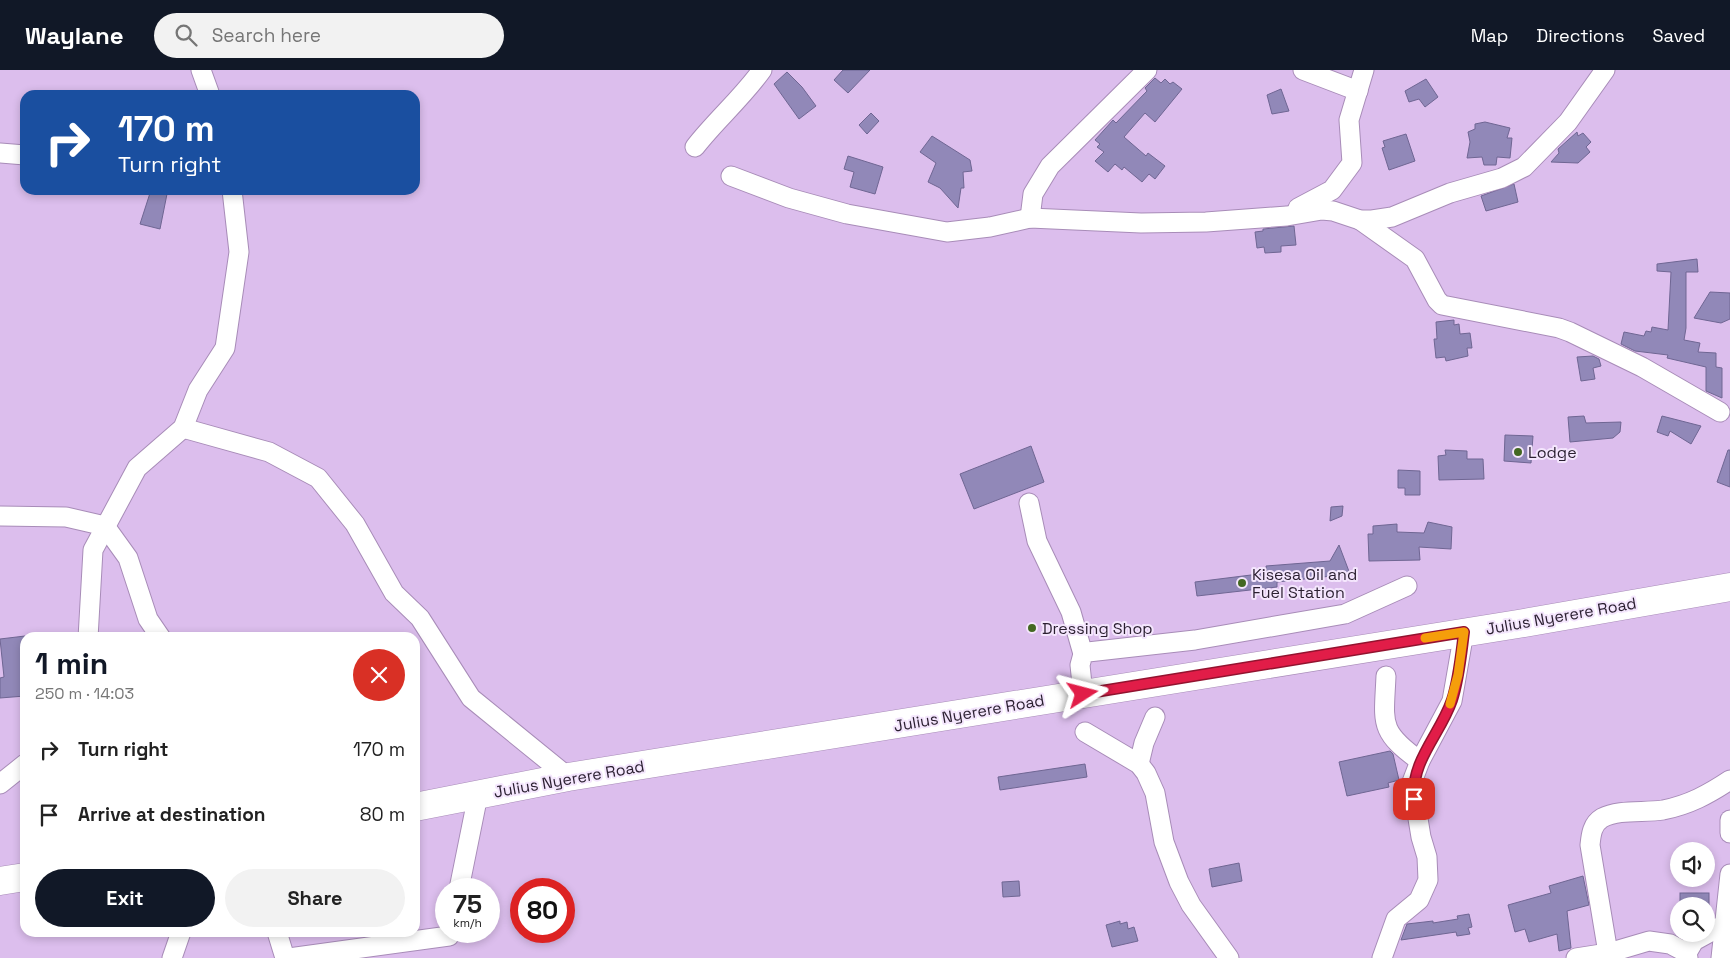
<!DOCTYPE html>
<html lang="en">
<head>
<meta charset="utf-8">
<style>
	body { margin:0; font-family:"Space Grotesk",sans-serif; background:#f2f2f2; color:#222; height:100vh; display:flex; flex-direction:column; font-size:19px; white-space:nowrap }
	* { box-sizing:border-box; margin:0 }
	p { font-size:16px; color:#767676 }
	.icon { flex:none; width:28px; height:28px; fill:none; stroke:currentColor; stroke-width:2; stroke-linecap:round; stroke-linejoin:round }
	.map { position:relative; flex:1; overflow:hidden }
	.panel { position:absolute; left:20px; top:562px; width:400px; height:305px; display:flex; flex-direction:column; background:#fff; border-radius:15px; box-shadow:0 2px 8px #0003 }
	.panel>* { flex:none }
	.top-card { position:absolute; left:20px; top:20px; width:400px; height:105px; border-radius:15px; box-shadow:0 2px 8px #0003; background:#1a4fa0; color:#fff; overflow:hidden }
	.buttons { position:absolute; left:1670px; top:772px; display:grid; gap:10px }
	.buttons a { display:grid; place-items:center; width:45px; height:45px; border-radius:50%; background:#fff; box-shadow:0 2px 8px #0003; font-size:25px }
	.speed { position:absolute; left:435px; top:808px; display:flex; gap:10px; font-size:25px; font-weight:700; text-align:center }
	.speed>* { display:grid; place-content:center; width:65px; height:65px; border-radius:50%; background:#fff; box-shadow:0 2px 8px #0003; line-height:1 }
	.speed small { font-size:12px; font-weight:400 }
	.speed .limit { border:8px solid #d22; background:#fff; color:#111 }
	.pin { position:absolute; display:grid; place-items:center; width:42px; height:42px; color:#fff; margin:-21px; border-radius:10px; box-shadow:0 2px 8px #0006 }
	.me { position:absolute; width:55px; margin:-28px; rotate:81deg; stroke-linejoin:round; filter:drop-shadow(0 0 4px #0008) }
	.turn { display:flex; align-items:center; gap:18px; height:105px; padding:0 15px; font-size:22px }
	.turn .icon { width:65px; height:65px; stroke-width:2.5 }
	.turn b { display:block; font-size:35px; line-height:42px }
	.round { display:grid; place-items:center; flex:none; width:52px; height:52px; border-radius:26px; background:#f2f2f2 }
	.summary { display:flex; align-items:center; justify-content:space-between; height:85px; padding:0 15px }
	h1 { font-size:30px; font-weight:800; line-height:38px; color:#111827 }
	.primary-button { display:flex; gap:10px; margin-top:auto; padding:10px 15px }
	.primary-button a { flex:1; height:58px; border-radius:30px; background:#111827; color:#fff; font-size:20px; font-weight:800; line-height:58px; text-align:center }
	.primary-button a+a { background:#f2f2f2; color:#222 }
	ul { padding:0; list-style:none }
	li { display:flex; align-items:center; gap:15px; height:65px; padding:0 15px }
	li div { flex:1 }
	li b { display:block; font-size:19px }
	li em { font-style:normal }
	header { display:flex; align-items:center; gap:30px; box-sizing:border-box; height:70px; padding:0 25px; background:#111827; color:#fff }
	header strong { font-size:24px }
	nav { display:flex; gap:28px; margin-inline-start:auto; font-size:18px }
	.search { width:350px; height:45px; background:#f2f2f2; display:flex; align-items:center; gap:12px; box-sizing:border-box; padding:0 18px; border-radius:28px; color:#767676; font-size:19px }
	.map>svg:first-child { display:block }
</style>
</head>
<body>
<header>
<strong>Waylane</strong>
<div class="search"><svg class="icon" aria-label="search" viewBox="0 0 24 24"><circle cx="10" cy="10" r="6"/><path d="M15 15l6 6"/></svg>Search here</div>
<nav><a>Map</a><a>Directions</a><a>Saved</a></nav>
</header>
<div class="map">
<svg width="1730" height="888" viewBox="0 0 1730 888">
	<rect width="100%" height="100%" fill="#dcbeed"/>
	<g fill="#9188b8" stroke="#6f6693">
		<polygon points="843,0 870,0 848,23 834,10"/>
		<polygon points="787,2 802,17 816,36 799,49 774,14"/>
		<polygon points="1155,8 1161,13 1165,9 1170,14 1173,12 1182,19 1155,52 1145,43 1124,67 1146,86 1148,83 1165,96 1155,109 1149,104 1142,112 1124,97 1122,100 1115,94 1108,102 1095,91 1104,82 1097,77 1100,74 1095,70 1113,50 1116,53 1147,21 1145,18"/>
		<polygon points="1426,9 1438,27 1425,37 1419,29 1409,32 1405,21"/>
		<polygon points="1281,19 1289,41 1272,44 1267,25"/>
		<polygon points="871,43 879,51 867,64 859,55"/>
		<polygon points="1485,52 1510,58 1507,68 1512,68 1510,88 1497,87 1496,95 1484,95 1482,87 1467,88 1470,72 1468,62 1475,59 1475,54"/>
		<polygon points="1577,62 1578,66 1583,63 1591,72 1586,77 1590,82 1578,93 1551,92 1559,83 1558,79"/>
		<polygon points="1406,64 1415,91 1389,100 1382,78 1385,77 1383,71"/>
		<polygon points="932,66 970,90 972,101 963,102 964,118 961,118 958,138 940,118 928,112 936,93 920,82"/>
		<polygon points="848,86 883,97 875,124 850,117 854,102 844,99"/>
		<polygon points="1514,114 1518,132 1486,141 1481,126"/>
		<polygon points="151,120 167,124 160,159 140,154"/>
		<polygon points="1294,156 1296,175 1281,176 1281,182 1265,183 1264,177 1257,178 1255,162 1263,161 1263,159"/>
		<polygon points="1697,189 1698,202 1686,202 1686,258 1684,270 1700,273 1698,282 1716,283 1716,297 1722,298 1722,328 1706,321 1706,297 1667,288 1668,285 1635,281 1621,274 1624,262 1644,266 1646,261 1651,262 1652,257 1668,260 1671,202 1657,201 1657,194"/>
		<polygon points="1710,222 1730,223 1730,249 1721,253 1694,248"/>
		<polygon points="1454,250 1454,255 1459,254 1460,264 1470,263 1472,278 1467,278 1468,286 1446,291 1445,287 1436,288 1434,269 1437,269 1436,252"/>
		<polygon points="1593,286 1599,289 1601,296 1593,298 1595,309 1581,311 1577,287"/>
		<polygon points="1584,346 1586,353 1621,352 1620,362 1613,368 1570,372 1568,347"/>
		<polygon points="1662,346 1701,356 1691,374 1670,361 1668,366 1657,362"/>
		<polygon points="1505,365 1533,366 1531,393 1504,391"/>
		<polygon points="1031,376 1044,412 974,439 960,404"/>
		<polygon points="1445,380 1467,381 1467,389 1483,389 1484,409 1439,410 1438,386 1446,385"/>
		<polygon points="1728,380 1730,380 1730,417 1717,412"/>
		<polygon points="1398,400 1420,401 1420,425 1405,425 1405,418 1398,418"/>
		<polygon points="1343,436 1342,446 1330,451 1331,437"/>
		<polygon points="1428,452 1452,457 1451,479 1419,477 1420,490 1369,491 1368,464 1373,464 1373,456 1397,454 1397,462 1424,463"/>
		<polygon points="1339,475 1350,504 1277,512 1277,517 1197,526 1195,512 1267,503 1266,496 1330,491"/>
		<polygon points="25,566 25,626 0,628 0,608 4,607 0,569"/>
		<polygon points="1390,681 1393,684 1399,710 1388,713 1389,717 1347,726 1339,692"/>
		<polygon points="1085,694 1087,707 1000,720 998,707"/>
		<polygon points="1239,793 1242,811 1212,817 1209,799"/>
		<polygon points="1583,806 1589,835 1567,841 1571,878 1559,881 1557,864 1529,872 1525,859 1515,862 1508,835 1551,823 1549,816"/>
		<polygon points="1019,811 1020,826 1003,827 1002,812"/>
		<rect x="1680" y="823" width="29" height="13"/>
		<polygon points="1469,844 1472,857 1468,858 1470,864 1457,866 1456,862 1401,870 1407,854 1433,851 1433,853 1458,849 1457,846"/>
		<polygon points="1120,851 1120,854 1127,852 1128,859 1134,857 1138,871 1112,877 1106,855"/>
	</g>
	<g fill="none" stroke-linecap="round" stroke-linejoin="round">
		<g stroke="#a88cb8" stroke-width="21">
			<g id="minor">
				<polyline points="201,0 210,25"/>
				<polyline points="1303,0 1358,21"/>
				<path d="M695,77C716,50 742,28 762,0"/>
				<polyline points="0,83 25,85"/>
				<polyline points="731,106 789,128 847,144 947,162 990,157 1030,148 1141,153 1206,152 1287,146 1322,140 1333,141 1360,150 1372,150 1392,147 1450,123 1502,108 1524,97 1568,52 1605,0"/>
				<polyline points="1298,138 1332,120 1352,93 1349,50 1364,0"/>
				<polyline points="1030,148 1033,124 1050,96 1147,0"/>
				<polyline points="1360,150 1415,189 1437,230 1442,235 1559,258 1570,262 1642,297 1720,342"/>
				<polyline points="183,358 269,382 318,408 355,454 394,523 420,548 471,628 568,707"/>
				<polyline points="1029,433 1037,471 1071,542 1083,584"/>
				<polyline points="0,446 66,447 105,456 128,488 148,549 161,568"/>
				<polyline points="88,568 93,480 137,398 183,358 198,320 225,278 239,182 232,120"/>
				<path d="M1386,606C1384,653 1378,661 1420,691"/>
				<polyline points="1083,624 1080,595 1083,584 1088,582 1195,570 1345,544 1407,516"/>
				<polyline points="1085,662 1139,694 1146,703 1155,723 1164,772 1179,812 1191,835 1229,888"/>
				<polyline points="1139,694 1144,673 1155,647"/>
				<polyline points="0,714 25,694"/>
				<polyline points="1730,750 1730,763"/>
				<polyline points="459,819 478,725"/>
				<polyline points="277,862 285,888"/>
				<path d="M1608,883L1590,775C1591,765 1592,754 1602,748C1619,739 1644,743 1663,740C1689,735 1709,724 1730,710"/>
				<polyline points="172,888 181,862"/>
				<polyline points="289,888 449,866 450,861"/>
				<polyline points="1382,888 1396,849 1419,830 1428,810 1427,787 1421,767 1412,712 1420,691 1452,631 1464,562"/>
				<polyline points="1576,888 1608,883 1649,871 1670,874 1687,883"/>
				<polyline points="1688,888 1687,883 1694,871 1725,854"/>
				<polyline points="1721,888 1730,804"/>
			</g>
		</g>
		<g stroke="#a88cb8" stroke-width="29">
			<g id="highway">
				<polyline points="415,737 568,707 1518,554 1730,517"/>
				<polyline points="0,811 25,807"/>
			</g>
		</g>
		<use href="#minor" stroke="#fff" stroke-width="19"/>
		<use href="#highway" stroke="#fff" stroke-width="28"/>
	</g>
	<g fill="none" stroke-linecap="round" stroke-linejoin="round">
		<g stroke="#92132f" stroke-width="12">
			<path id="route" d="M1083,624L1464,562C1461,585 1459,609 1452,630C1440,665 1411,690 1414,729"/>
		</g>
		<use href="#route" stroke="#e11d48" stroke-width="9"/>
		<polyline stroke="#f59e0b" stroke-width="9" points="1425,568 1464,562 1458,605 1450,634"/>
	</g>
	<g fill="#436822" stroke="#f4e6fd" stroke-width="2">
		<circle cx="1518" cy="382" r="5"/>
		<circle cx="1242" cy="513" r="5"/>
		<circle cx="1032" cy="558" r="5"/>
	</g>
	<g text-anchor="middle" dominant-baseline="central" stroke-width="4" stroke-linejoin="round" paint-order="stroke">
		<g font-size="16" fill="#2a1f30" stroke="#f4e6fd" text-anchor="start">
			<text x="1528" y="382">Lodge</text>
			<text x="1252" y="504">Kisesa Oil and<tspan x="1252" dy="18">Fuel Station</tspan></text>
			<text x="1042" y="558">Dressing Shop</text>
		</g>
		<g font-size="16" fill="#2a1f30" stroke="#f4e6fd">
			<text transform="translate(1561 546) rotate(-10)">Julius Nyerere Road</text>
			<text transform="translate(969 643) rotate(-10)">Julius Nyerere Road</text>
			<text transform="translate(569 709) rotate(-10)">Julius Nyerere Road</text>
		</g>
	</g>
</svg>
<div class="buttons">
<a><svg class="icon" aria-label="sound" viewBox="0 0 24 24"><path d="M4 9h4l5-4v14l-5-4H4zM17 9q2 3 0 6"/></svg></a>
<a><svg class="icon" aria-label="search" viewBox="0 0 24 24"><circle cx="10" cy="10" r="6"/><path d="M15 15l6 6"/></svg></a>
</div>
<div class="speed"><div>75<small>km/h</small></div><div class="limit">80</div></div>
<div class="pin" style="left:1414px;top:729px;background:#d93025"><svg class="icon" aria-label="arrive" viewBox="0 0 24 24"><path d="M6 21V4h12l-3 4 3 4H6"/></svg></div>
<svg class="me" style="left:1083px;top:624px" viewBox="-20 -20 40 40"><path d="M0-17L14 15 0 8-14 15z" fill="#e11d48" stroke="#fff" stroke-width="4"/></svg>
<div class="top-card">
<div class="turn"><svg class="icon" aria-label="right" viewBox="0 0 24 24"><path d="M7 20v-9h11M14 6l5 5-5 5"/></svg><div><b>170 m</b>Turn right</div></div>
</div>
<section class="panel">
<div class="summary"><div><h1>1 min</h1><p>250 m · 14:03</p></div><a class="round" style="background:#d93025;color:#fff"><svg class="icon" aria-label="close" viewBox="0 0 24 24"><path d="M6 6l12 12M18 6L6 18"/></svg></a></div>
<ul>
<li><svg class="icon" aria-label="right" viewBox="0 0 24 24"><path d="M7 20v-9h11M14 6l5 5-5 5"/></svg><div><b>Turn right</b></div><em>170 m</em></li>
<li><svg class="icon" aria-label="arrive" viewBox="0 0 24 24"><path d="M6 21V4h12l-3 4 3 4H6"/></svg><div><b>Arrive at destination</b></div><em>80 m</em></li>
</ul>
<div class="primary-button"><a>Exit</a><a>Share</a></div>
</section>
</div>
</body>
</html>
